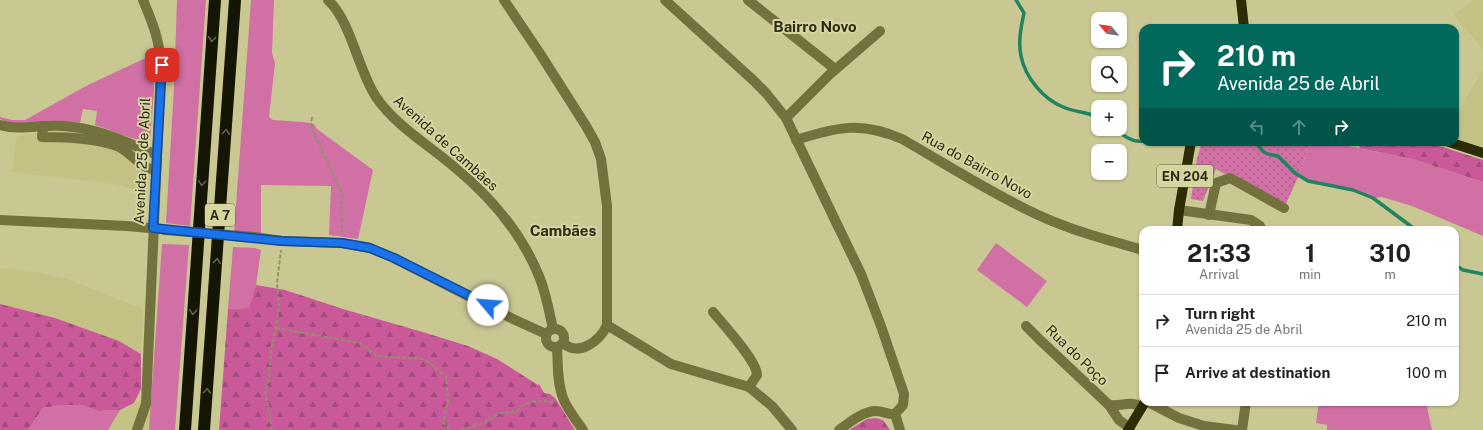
<!DOCTYPE html>
<html lang="en">
<head>
<meta charset="utf-8">
<style>
	body { margin:0; font-family:"Public Sans",sans-serif; background:#f2f2f2; color:#202124; height:100vh; display:flex; flex-direction:column; font-size:15px; white-space:nowrap }
	* { box-sizing:border-box; margin:0 }
	p { font-size:13px; color:#757577 }
	.icon { flex:none; width:22px; height:22px; fill:none; stroke:currentColor; stroke-width:2; stroke-linecap:round; stroke-linejoin:round }
	.map { position:relative; flex:1; overflow:hidden }
	.drawer { position:absolute; left:1139px; top:226px; width:320px; height:180px; display:flex; flex-direction:column; background:#fff; border-radius:12px; box-shadow:0 1px 3px #0004 }
	.drawer>* { flex:none }
	.top-card { position:absolute; left:1139px; top:24px; width:320px; height:122px; border-radius:12px; box-shadow:0 1px 3px #0004; background:#00695c; color:#fff; overflow:hidden }
	.needle { width:26px; rotate:299deg }
	.fabs { position:absolute; left:1091px; top:12px; display:grid; gap:8px }
	.fabs a { display:grid; place-items:center; width:36px; height:36px; border-radius:8px; background:#fff; box-shadow:0 1px 3px #0004; font-size:20px }
	.pin { position:absolute; display:grid; place-items:center; width:34px; height:34px; color:#fff; margin:-17px; border-radius:8px; box-shadow:0 2px 6px #0006 }
	.me { position:absolute; width:44px; margin:-22px; rotate:297deg; stroke-linejoin:round; filter:drop-shadow(0 0 3px #0008) }
	.turn { display:flex; align-items:center; gap:14px; height:84px; padding:0 12px; font-size:18px }
	.turn .icon { width:52px; height:52px; stroke-width:2.5 }
	.turn b { display:block; font-size:28px; line-height:34px }
	.lanes { display:flex; align-items:center; height:38px; padding:0 12px; background:#0003; justify-content:center; gap:20px; direction:ltr }
	.lanes .off { opacity:.35 }
	.eta { display:flex; justify-content:space-evenly; align-items:center; height:68px; text-align:center }
	.eta b { font-size:24px; font-weight:700; line-height:28px }
	ul { padding:0; list-style:none }
	li { display:flex; align-items:center; gap:12px; height:52px; padding:0 12px; border-top:1px solid #e0e0e0 }
	li div { flex:1 }
	li b { display:block; font-size:15px }
	li em { font-style:normal }
	.map>svg:first-child { display:block }
</style>
</head>
<body>
<div class="map">
<svg width="1483" height="430" viewBox="0 0 1483 430">
	<defs>
		<pattern id="forest-firs" width="22" height="20" patternUnits="userSpaceOnUse"><rect width="22" height="20" fill="#ca599a"/><path d="M5 1l3.5 6h-7zM16 11l3.5 6h-7z" fill="#a44a7d"/></pattern>
		<pattern id="park-dots" width="8" height="8" patternUnits="userSpaceOnUse"><rect width="8" height="8" fill="#d070a5"/><path d="M2 2h.1M6 6h.1" fill="none" stroke="#a95c85" stroke-width="1.8" stroke-linecap="round"/></pattern>
	</defs>
	<rect width="100%" height="100%" fill="#c9c893"/>
	<g fill="#c3c184">
		<polygon points="1474,0 1483,0 1483,49 1454,15"/>
		<polygon points="1483,70 1483,146 1455,138 1455,116"/>
		<polygon points="48,131 72,131 88,134 120,144 137,154 150,164 148,194 115,184 12,172 17,136"/>
		<polygon points="0,268 36,272 68,279 143,309 141,354 119,341 55,318 0,304"/>
		<polygon points="152,395 149,430 108,430 120,410"/>
	</g>
	<g fill="#d070a5">
		<polygon points="177,0 206,0 190,226 166,223 174,87"/>
		<polygon points="251,0 274,0 272,53 275,63 269,117 273,120 303,122 314,124 317,129 373,170 358,239 329,235 331,186 261,185 261,233 234,233"/>
		<path d="M152,55L154,90L150,140C132,142 113,130 95,125L97,111L83,109L80,123C71,122 63,121 54,121C39,122 13,127 0,119V117L12,120H25L86,86Z"/>
		<polygon points="1310,142 1329,142 1412,159 1483,182 1483,236 1412,206 1382,197 1373,198 1353,190 1308,181 1299,175"/>
		<polygon points="996,243 1047,281 1027,307 977,270"/>
		<polygon points="162,244 189,245 175,430 149,430"/>
		<polygon points="233,247 255,248 261,250 256,285 249,308 228,309"/>
		<polygon points="1319,402 1426,402 1432,430 1327,430 1327,425 1316,423"/>
		<polygon points="61,405 82,405 98,411 120,410 108,430 28,430 43,408"/>
	</g>
	<g fill="url(#forest-firs)">
		<polygon points="1361,142 1427,142 1483,160 1483,182 1412,159 1359,148"/>
		<polygon points="256,285 285,290 343,309 426,333 468,346 497,359 538,385 539,384 544,393 550,394 555,398 575,430 219,430 228,309 249,308"/>
		<polygon points="0,304 55,318 119,341 141,354 141,389 134,403 120,410 98,411 82,405 61,405 43,408 28,430 0,430"/>
		<polygon points="876,418 883,420 890,430 849,430 867,419"/>
	</g>
	<polygon fill="url(#park-dots)" points="1202,142 1310,142 1299,175 1284,208 1216,169 1203,201 1191,199 1197,158"/>
	<g fill="none" stroke-linecap="round" stroke-linejoin="round">
		<g stroke="#218460" stroke-width="3.5">
			<path d="M1016,0L1024,13C1021,27 1018,42 1021,56C1025,77 1043,99 1063,107C1074,112 1087,112 1098,117"/>
			<path d="M1116,129C1122,135 1133,143 1143,141"/>
			<path d="M1256,142C1263,153 1264,154 1278,156L1295,173L1308,181L1353,190L1373,198L1416,230"/>
			<polyline points="1455,265 1463,270 1483,274"/>
		</g>
		<g stroke="#929268" stroke-width="2" stroke-dasharray="4 2" stroke-linecap="butt">
			<polyline points="312,117 311,127 341,191 342,233"/>
			<polyline points="276,328 360,343 377,356 425,359 446,377 448,402 443,422 451,430"/>
			<polyline points="272,430 265,390 268,384 272,344 276,328 279,306 277,283 281,250"/>
			<path d="M461,430L484,423L500,413L516,412C529,398 537,401 555,402"/>
		</g>
		<g stroke="#73713d" stroke-width="10">
			<path d="M328,0C351,21 358,70 376,97C395,125 427,144 452,165C489,195 521,232 539,276C546,293 549,311 553,329"/>
			<path d="M504,0L539,52L586,126L595,142L601,159L607,206V325C600,341 579,357 563,343"/>
			<polyline points="665,0 753,80 766,93 786,118 835,220 861,274 881,326 904,394 903,405 895,414"/>
			<polyline points="748,0 835,69"/>
			<polyline points="786,118 829,75 880,31"/>
			<path d="M0,125C21,131 42,124 64,126C101,129 124,141 157,155"/>
			<path d="M43,126L42,137C64,137 96,138 117,146C131,152 141,169 156,170"/>
			<path d="M796,140C837,127 861,121 902,139C946,164 989,192 1036,214C1070,230 1107,240 1143,250"/>
			<polyline points="1179,210 1251,220 1260,226 1262,230"/>
			<polyline points="1209,215 1216,183 1230,178 1284,208"/>
			<polyline points="0,220 127,226 160,229"/>
			<polyline points="254,237 282,241 342,243 370,248 394,258 513,319 546,334"/>
			<path d="M713,312C723,324 757,361 757,375L749,387"/>
			<polyline points="607,325 671,364 749,387 772,406 792,430"/>
			<polyline points="1026,326 1040,340 1109,405 1119,420 1130,428"/>
			<circle cx="555" cy="338" r="9"/>
			<path d="M557,347C558,364 557,382 563,398C567,409 576,420 583,430"/>
			<polyline points="1148,402 1179,418 1204,426 1235,430"/>
			<path d="M1109,405C1123,407 1128,400 1142,407"/>
			<polyline points="895,414 900,430"/>
			<path d="M137,430L146,404L161,65C159,38 153,24 143,0"/>
			<path d="M839,430C849,423 863,411 876,411C883,411 888,415 895,414"/>
			<polyline points="1242,430 1246,402"/>
		</g>
		<g stroke="#2d2c06" stroke-width="10">
			<polyline points="1241,0 1244,28"/>
			<polyline points="1449,142 1483,153"/>
			<polyline points="1177,230 1179,210 1191,142"/>
			<polyline points="1128,430 1145,402"/>
		</g>
		<g stroke="#151504" stroke-width="12">
			<polyline points="185,430 215,0"/>
			<polyline points="204,430 235,0"/>
		</g>
		<polyline stroke="#73713d" stroke-width="10" points="164,230 254,237"/>
	</g>
	<defs><path id="oneway-chevron" d="M-2-3.5L2.5 0L-2 3.5" fill="none" stroke-width="1.6" stroke-linecap="round" stroke-linejoin="round"/></defs>
	<g stroke="#626242">
		<use href="#oneway-chevron" transform="translate(212 39) rotate(94)"/>
		<use href="#oneway-chevron" transform="translate(226 132) rotate(-86)"/>
		<use href="#oneway-chevron" transform="translate(202 183) rotate(94)"/>
		<use href="#oneway-chevron" transform="translate(217 261) rotate(-86)"/>
		<use href="#oneway-chevron" transform="translate(193 312) rotate(94)"/>
		<use href="#oneway-chevron" transform="translate(207 391) rotate(-86)"/>
	</g>
	<g fill="none" stroke-linecap="round" stroke-linejoin="round">
		<g stroke="#114b97" stroke-width="10">
			<polyline id="route" points="162,65 153,228 282,241 342,243 370,248 394,258 488,305"/>
		</g>
		<use href="#route" stroke="#1a73e8" stroke-width="7"/>
	</g>
	<g text-anchor="middle" dominant-baseline="central" stroke-width="4" stroke-linejoin="round" paint-order="stroke">
		<g fill="#d6d59f" stroke="#5e5e3f" stroke-width="1">
			<rect x="1157" y="165" width="56" height="22" rx="3"/>
			<rect x="205" y="204" width="30" height="22" rx="3"/>
		</g>
		<g font-size="13" font-weight="bold" fill="#2b2b16">
			<text x="1185" y="176">EN 204</text>
			<text x="220" y="215">A 7</text>
		</g>
		<g font-size="14" fill="#2b2b16" stroke="#d6d59f">
			<text transform="translate(446 143) rotate(42)">Avenida de Cambães</text>
			<text transform="translate(142 161) rotate(-87)">Avenida 25 de Abril</text>
			<text transform="translate(977 165) rotate(29)">Rua do Bairro Novo</text>
			<text transform="translate(1077 355) rotate(44)">Rua do Poço</text>
		</g>
		<g font-size="15" font-weight="bold" fill="#2b2b16" stroke="#d6d59f">
			<text x="815" y="26">Bairro Novo</text>
			<text x="563" y="230">Cambães</text>
		</g>
	</g>
</svg>
<div class="fabs">
<a><svg class="needle" viewBox="-14 -14 28 28"><path d="M0-13l5 13h-10z" fill="#e53935"/><path d="M0 13l5-13h-10z" fill="#757577"/></svg></a>
<a><svg class="icon" aria-label="search" viewBox="0 0 24 24"><circle cx="10" cy="10" r="6"/><path d="M15 15l6 6"/></svg></a>
<a>+</a>
<a>−</a>
</div>
<div class="pin" style="left:162px;top:65px;background:#d93025"><svg class="icon" aria-label="arrive" viewBox="0 0 24 24"><path d="M6 21V4h12l-3 4 3 4H6"/></svg></div>
<svg class="me" style="left:488px;top:305px" viewBox="-20 -20 40 40"><circle r="19" fill="#fff"/><path d="M0-13L10 11 0 6-10 11z" fill="#1a73e8"/></svg>
<div class="top-card">
<div class="turn"><svg class="icon" aria-label="right" viewBox="0 0 24 24"><path d="M7 20v-9h11M14 6l5 5-5 5"/></svg><div><b>210 m</b>Avenida 25 de Abril</div></div>
<div class="lanes"><svg class="icon off" aria-label="left" viewBox="0 0 24 24"><path d="M17 20v-9H6M10 6l-5 5 5 5"/></svg><svg class="icon off" aria-label="ahead" viewBox="0 0 24 24"><path d="M12 20V5M6 11l6-6 6 6"/></svg><svg class="icon" aria-label="right" viewBox="0 0 24 24"><path d="M7 20v-9h11M14 6l5 5-5 5"/></svg></div>
</div>
<section class="drawer">
<div class="eta">
<div><b>21:33</b><p>Arrival</p></div>
<div><b>1</b><p>min</p></div>
<div><b>310</b><p>m</p></div>
</div>
<ul>
<li><svg class="icon" aria-label="right" viewBox="0 0 24 24"><path d="M7 20v-9h11M14 6l5 5-5 5"/></svg><div><b>Turn right</b><p>Avenida 25 de Abril</p></div><em>210 m</em></li>
<li><svg class="icon" aria-label="arrive" viewBox="0 0 24 24"><path d="M6 21V4h12l-3 4 3 4H6"/></svg><div><b>Arrive at destination</b></div><em>100 m</em></li>
</ul>
</section>
</div>
</body>
</html>
